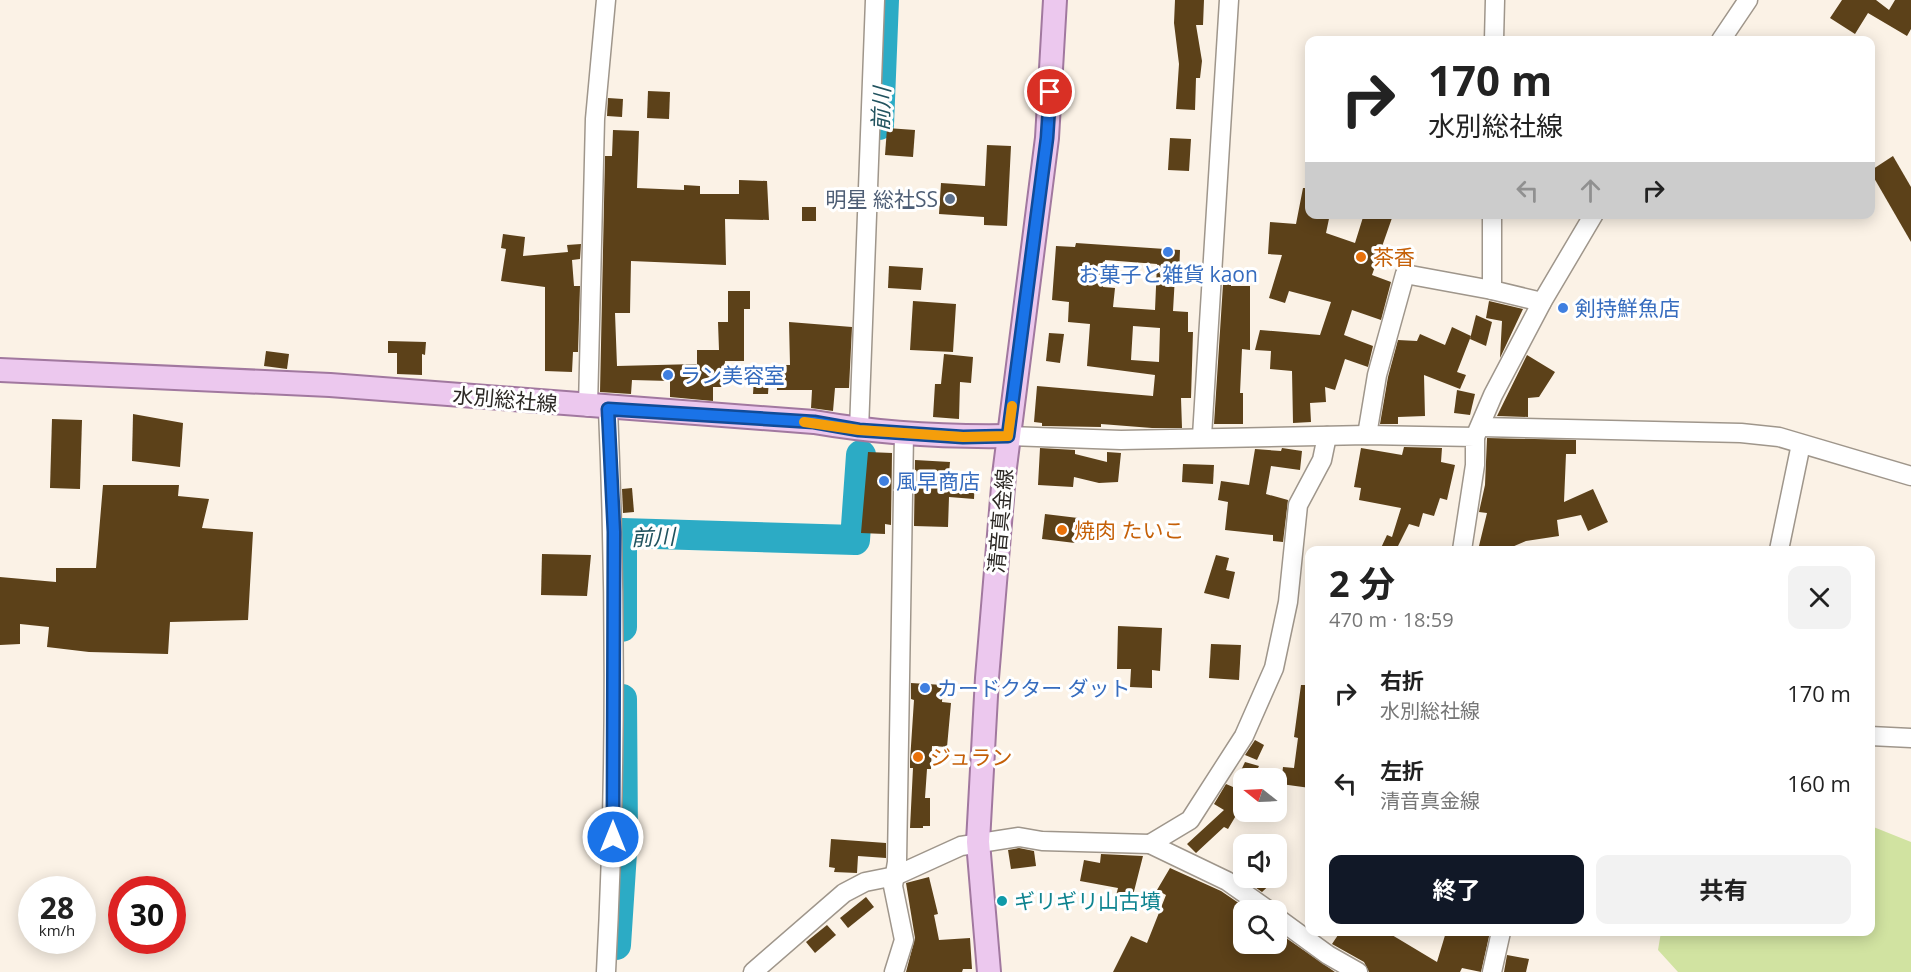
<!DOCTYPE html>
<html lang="ja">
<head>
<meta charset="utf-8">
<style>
	body { margin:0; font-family:"Open Sans","Noto Sans JP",sans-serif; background:#f2f2f2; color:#222; height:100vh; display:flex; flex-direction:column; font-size:22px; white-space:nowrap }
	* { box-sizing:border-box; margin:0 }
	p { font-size:20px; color:#767676 }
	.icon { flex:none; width:33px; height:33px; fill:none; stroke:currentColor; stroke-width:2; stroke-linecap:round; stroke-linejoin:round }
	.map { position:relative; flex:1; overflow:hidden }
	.side { position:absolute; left:1305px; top:546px; width:570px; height:390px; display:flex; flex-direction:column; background:#fff; border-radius:12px; box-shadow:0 3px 15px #0003 }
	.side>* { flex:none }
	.banner { position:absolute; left:1305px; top:36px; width:570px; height:183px; border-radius:12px; box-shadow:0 3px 15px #0003; background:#fff; color:#222; overflow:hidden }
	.needle { width:39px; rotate:288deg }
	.controls { position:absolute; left:1233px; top:768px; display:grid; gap:12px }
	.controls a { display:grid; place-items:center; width:54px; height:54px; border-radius:12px; background:#fff; box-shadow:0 3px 15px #0003; font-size:30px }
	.speed { position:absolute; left:18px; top:876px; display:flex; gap:12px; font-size:30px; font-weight:700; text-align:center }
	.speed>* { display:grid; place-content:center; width:78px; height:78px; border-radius:50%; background:#fff; box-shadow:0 3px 15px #0003; line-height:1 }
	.speed small { font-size:15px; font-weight:400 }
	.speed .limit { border:9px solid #d22; background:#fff; color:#111 }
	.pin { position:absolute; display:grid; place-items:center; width:51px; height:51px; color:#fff; margin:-26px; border:3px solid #fff; border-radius:50%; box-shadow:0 2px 6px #0007 }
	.me { position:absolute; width:66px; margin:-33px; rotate:0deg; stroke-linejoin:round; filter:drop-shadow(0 0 4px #0008) }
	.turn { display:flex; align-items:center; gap:21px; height:126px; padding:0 24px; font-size:27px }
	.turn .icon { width:78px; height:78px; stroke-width:2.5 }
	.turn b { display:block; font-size:42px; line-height:51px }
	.lanes { display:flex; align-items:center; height:57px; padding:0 24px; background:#0003; justify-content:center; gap:30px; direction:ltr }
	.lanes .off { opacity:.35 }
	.round { display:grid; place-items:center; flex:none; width:63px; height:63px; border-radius:12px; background:#f2f2f2 }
	.overview { display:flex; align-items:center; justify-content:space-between; height:102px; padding:0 24px }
	h1 { font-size:36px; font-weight:700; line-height:45px }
	.cta { display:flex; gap:12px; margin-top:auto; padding:12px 24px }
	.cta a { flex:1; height:69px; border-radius:12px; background:#111827; color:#fff; font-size:24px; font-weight:700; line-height:69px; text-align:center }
	.cta a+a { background:#f2f2f2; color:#222 }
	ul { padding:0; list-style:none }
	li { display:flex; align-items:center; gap:18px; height:90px; padding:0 24px }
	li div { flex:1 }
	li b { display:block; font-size:22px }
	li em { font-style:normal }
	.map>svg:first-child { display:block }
</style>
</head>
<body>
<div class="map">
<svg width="1911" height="972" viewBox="0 0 1911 972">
	<rect width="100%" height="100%" fill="#fbf2e6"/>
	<polygon fill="#d1e3a1" points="1871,826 1911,842 1911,972 1678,972 1658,950 1661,932 1870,932"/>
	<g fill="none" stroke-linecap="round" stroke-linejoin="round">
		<g stroke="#2cabc5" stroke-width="30">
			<polyline points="879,125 884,0"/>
			<polyline points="622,627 622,533 855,540 861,455"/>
			<polyline points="616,945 623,837 622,699"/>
		</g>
	</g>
	<g fill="#5c4119" fill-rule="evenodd">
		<polygon points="1175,0 1204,0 1203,25 1196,25 1202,61 1200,78 1196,78 1195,110 1176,109 1179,64 1174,23"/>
		<polygon points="1842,0 1876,0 1889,10 1895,0 1911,0 1911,29 1907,36 1868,13 1855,34 1830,18"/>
		<polygon points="648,91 670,92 669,119 647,118"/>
		<polygon points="608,98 623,99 622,117 607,116"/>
		<polygon points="887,128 915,130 913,157 885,155"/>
		<polygon points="613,130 639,131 637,188 684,190 684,185 700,186 700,194 739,194 739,180 767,181 769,220 725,219 726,265 631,261 630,313 615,313 617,366 697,364 697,350 719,350 718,322 728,322 728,291 750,291 750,309 744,309 744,361 725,361 723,387 713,387 713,401 670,397 670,381 632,380 631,394 600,392 605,156 612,156"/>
		<polygon points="1170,138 1191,139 1189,171 1168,170"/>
		<polygon points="987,145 1011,146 1007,226 984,225 984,217 939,214 941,183 985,186"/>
		<polygon points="1893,156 1911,187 1911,242 1870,171"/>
		<polygon points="1303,188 1310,188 1310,214 1330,214 1326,233 1355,243 1364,214 1381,214 1392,218 1372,275 1391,282 1381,320 1352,310 1344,335 1373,346 1368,367 1345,359 1335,390 1325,387 1326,402 1310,403 1311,422 1293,423 1292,371 1270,369 1271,351 1255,350 1260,330 1320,335 1331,302 1289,291 1285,303 1269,298 1282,255 1268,254 1270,222 1296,224"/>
		<rect x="802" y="207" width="14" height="14"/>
		<polygon points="503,234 525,237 523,256 568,252 567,245 581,244 580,259 572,260 574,286 580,286 578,352 573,352 572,372 545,371 545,287 501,281 506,249 501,248"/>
		<path d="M1076,243L1180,250L1179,276H1175L1173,311L1188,312V332H1193L1191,398H1181L1182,428H1152L1101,424V427L1042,426V423L1034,422L1037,386L1153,396L1155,375L1087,366L1090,324L1068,322L1069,302L1052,300L1056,246L1075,247ZM1105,260L1157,264L1155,310L1113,307L1115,288L1103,287ZM1133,326L1160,328L1159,362L1131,360Z"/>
		<polygon points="889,266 923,268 921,290 888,288"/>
		<polygon points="1224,269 1231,269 1231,286 1250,286 1250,350 1242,349 1240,393 1243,393 1243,424 1214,424"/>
		<polygon points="913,301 956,304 953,352 910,350"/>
		<polygon points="1489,301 1523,309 1500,358 1502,321 1486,318"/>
		<polygon points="1476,315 1492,322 1486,346 1470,339"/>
		<polygon points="789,322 852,327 849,388 835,388 833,411 811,408 812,390 777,390 777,365 790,365"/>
		<polygon points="1452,327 1471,336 1457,372 1466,375 1460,389 1424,375 1425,416 1398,417 1398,424 1380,424 1388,377 1398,340 1417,341 1420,334 1445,345"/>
		<polygon points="1049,333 1064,334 1060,363 1046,361"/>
		<polygon points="388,341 426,342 425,355 422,354 422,375 397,374 397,353 388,353"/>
		<polygon points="266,351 289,354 287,369 264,366"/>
		<polygon points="944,354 973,357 971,383 960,382 959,419 933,417 935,384 941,384"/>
		<polygon points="1527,355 1555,372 1539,397 1528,398 1528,417 1497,416"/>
		<polygon points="754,378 769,379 768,394 753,394"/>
		<polygon points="1457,390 1475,394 1470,415 1454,413"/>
		<polygon points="133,414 183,423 180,467 132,461"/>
		<polygon points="52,419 82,420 80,489 50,488"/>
		<polygon points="1487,438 1576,440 1576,454 1566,454 1564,502 1593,489 1608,522 1588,531 1581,515 1557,520 1559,536 1526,541 1505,550 1478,550 1487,513 1479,512 1485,485"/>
		<polygon points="1404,447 1442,448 1441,462 1455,465 1447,500 1440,498 1434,516 1423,513 1419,527 1409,524 1396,550 1380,550 1387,535 1392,537 1401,508 1359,500 1361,488 1354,487 1361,448 1402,455"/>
		<polygon points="1040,448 1075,450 1075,454 1107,462 1107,452 1121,453 1118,482 1099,483 1074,477 1073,487 1038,485"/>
		<polygon points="1282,448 1302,451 1300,470 1271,466 1266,494 1288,500 1283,542 1273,541 1273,535 1225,530 1228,502 1218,500 1221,481 1249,485 1255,449 1281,451"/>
		<polygon points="868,452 892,453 891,525 885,524 885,534 861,533"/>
		<polygon points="915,460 950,462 949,473 975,475 974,499 949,497 948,527 914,526"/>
		<polygon points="1183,464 1214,465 1213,484 1182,482"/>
		<polygon points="103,485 179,485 178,496 209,499 202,528 253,532 248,620 170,622 168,654 89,652 47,647 49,627 20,624 20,644 0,645 0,577 56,582 56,568 96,568"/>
		<polygon points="632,488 634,512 623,513 622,489"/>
		<polygon points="1045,514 1078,518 1075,543 1042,539"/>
		<polygon points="542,554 591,555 587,596 541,595"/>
		<polygon points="1216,555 1229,558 1226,570 1235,572 1229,599 1204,593"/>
		<polygon points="1118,626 1162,628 1160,671 1152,670 1152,688 1130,687 1131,669 1117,669"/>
		<polygon points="1211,644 1241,645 1239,680 1209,678"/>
		<polygon points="911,683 943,685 942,702 951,703 947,747 932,746 931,769 927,769 925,798 930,798 930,826 923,826 923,828 910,828 913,768 910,768 910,761 914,700 911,699"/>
		<polygon points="1301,685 1310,685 1310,788 1281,784 1283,767 1294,768 1298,738 1294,737"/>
		<polygon points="1255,740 1264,745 1257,760 1245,755"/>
		<polygon points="1245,762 1259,766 1253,778 1244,778 1244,802 1228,829 1224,827 1196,853 1187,844 1224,810 1214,804 1226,784 1233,787"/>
		<polygon points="831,839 886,843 886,858 858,856 857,873 834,872 835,868 829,867"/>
		<polygon points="1019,848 1034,851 1036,866 1011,869 1008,850"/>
		<polygon points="1101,854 1143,856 1129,911 1113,907 1118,888 1080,881 1084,860 1100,863"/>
		<polygon points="1244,861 1244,878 1277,878 1262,892 1233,872"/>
		<polygon points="1170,868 1221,891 1246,908 1244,910 1244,944 1276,944 1276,931 1335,972 1113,972 1131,936 1147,943 1166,895 1157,890"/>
		<polygon points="929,877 938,914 934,915 939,940 970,938 972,969 963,969 962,972 906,972 915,938 906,883"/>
		<polygon points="866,897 874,907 848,928 840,918"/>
		<polygon points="827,925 836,935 815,953 806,942"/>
		<polygon points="1340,932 1387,932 1437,962 1446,932 1490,932 1481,972 1462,968 1460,972 1369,972 1364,962 1332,944"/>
		<polygon points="1507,955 1529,959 1526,972 1504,972"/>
	</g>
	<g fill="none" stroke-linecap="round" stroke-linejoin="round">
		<g stroke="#9f968b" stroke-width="21">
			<g id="minor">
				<polyline points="1494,40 1495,0"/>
				<polyline points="1721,40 1748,0"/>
				<polyline points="1492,214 1492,290 1542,302"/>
				<polyline points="588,407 595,119 606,0"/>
				<polyline points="1481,427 1741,433 1779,437 1911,476"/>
				<polyline points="859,430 875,0"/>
				<polyline points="1367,435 1377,375 1405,274 1492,290"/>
				<polyline points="1008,436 1121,440 1367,435 1475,437 1475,465 1462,550"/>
				<polyline points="1202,436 1229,0"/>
				<polyline points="1475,437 1493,395 1542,302 1594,214"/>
				<polyline points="1779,550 1801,444"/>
				<polyline points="1870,736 1911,738"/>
				<polyline points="1150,844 1190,820 1244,736 1274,668 1288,602 1298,505 1322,460 1327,436"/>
				<polyline points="1276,917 1328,955 1358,972"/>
				<path d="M606,972C616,784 616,597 608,409"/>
				<polyline points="753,972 844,893 865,882 895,876 961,846 1019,837 1042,841 1150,844 1227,881 1268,910"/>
				<polyline points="894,972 904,940 893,886 897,862 904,433"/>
				<polyline points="1492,972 1501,932"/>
			</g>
		</g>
		<g stroke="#a1789f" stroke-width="26">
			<g id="major">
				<path d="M0,370L330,385L814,422C878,433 943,437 1008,436"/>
				<polyline points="989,972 978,842 987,678 1004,475 1047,138 1055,0"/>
			</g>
		</g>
		<use href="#minor" stroke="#fff" stroke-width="18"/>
		<use href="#major" stroke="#ecc8ee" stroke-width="22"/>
	</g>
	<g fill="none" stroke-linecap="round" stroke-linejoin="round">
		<g stroke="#114b97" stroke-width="15">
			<polyline id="route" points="613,837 614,532 608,409 814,422 859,430 963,437 1008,436 1047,138 1050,92"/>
		</g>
		<use href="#route" stroke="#1a73e8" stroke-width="10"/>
		<polyline stroke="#f59e0b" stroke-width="10" points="804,422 859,430 963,437 1008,436 1012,406"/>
	</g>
	<circle fill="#5c6f8a" stroke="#fff" stroke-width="2" cx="950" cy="199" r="6"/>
	<g fill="#3f7fe0" stroke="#fff" stroke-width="2">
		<circle cx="1168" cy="252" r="6"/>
		<circle cx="1563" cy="308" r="6"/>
		<circle cx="668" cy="375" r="6"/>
		<circle cx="884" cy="481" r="6"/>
		<circle cx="925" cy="688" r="6"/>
	</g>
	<g fill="#e8710a" stroke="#fff" stroke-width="2">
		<circle cx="1361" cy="257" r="6"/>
		<circle cx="1062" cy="530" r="6"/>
		<circle cx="918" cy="757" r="6"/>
	</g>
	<circle fill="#0f9aa8" stroke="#fff" stroke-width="2" cx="1002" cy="901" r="6"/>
	<g text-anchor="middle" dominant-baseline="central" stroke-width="6" stroke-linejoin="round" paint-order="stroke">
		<g font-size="21" fill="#4e5e75" stroke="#fff" text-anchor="end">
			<text x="938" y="199">明星 総社SS</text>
		</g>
		<g font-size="21" fill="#c56008" stroke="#fff" text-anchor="start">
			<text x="1373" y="257">茶香</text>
			<text x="1074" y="530">焼肉 たいこ</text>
			<text x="930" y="757">ジュラン</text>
		</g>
		<g font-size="21" fill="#366cbe" stroke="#fff" text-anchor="start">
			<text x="1168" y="274" text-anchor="middle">お菓子と雑貨 kaon</text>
			<text x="1575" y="308">剣持鮮魚店</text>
			<text x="680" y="375">ラン美容室</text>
			<text x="896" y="481">風早商店</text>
			<text x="937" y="688">カードクター ダット</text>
		</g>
		<g font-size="21" fill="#2b2723" stroke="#fff">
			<text transform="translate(505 399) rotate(5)">水別総社線</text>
			<text transform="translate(1000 521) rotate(-85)">清音真金線</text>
		</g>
		<g font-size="21" fill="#0d838f" stroke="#fff" text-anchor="start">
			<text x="1014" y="901">ギリギリ山古墳</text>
		</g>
		<g font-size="22" font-style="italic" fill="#21535f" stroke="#fff">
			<text transform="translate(880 109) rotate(-88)">前川</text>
			<text transform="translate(653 536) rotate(-2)">前川</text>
		</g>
	</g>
</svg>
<div class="controls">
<a><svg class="needle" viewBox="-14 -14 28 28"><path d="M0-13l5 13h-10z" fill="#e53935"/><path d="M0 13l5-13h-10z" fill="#767676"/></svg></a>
<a><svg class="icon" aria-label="sound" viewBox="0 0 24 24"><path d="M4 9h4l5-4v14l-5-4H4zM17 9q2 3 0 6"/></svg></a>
<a><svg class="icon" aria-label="search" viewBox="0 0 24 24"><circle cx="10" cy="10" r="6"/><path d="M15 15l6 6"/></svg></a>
</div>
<div class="speed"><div>28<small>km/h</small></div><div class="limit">30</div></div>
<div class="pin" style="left:1050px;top:92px;background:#d93025"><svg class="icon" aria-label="arrive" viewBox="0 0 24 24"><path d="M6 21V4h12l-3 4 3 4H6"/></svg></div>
<svg class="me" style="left:613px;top:837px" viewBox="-20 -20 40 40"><circle r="17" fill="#1a73e8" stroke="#fff" stroke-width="3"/><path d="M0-11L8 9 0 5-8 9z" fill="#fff"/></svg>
<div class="banner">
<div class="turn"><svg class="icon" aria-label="right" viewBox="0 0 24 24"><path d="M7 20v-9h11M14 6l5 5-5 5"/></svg><div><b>170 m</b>水別総社線</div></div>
<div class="lanes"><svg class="icon off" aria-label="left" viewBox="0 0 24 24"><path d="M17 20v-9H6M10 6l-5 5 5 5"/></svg><svg class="icon off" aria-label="ahead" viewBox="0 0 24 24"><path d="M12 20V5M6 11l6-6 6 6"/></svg><svg class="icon" aria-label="right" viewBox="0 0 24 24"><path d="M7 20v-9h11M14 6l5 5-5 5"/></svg></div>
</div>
<section class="side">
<div class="overview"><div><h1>2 分</h1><p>470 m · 18:59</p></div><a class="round"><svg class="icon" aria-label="close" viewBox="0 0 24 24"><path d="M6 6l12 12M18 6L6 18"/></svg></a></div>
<ul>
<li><svg class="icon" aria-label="right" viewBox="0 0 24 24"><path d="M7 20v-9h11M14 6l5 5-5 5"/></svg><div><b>右折</b><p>水別総社線</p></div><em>170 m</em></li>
<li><svg class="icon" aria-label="left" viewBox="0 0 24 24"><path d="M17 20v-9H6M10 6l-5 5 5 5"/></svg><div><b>左折</b><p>清音真金線</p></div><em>160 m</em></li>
</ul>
<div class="cta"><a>終了</a><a>共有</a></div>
</section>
</div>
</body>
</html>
